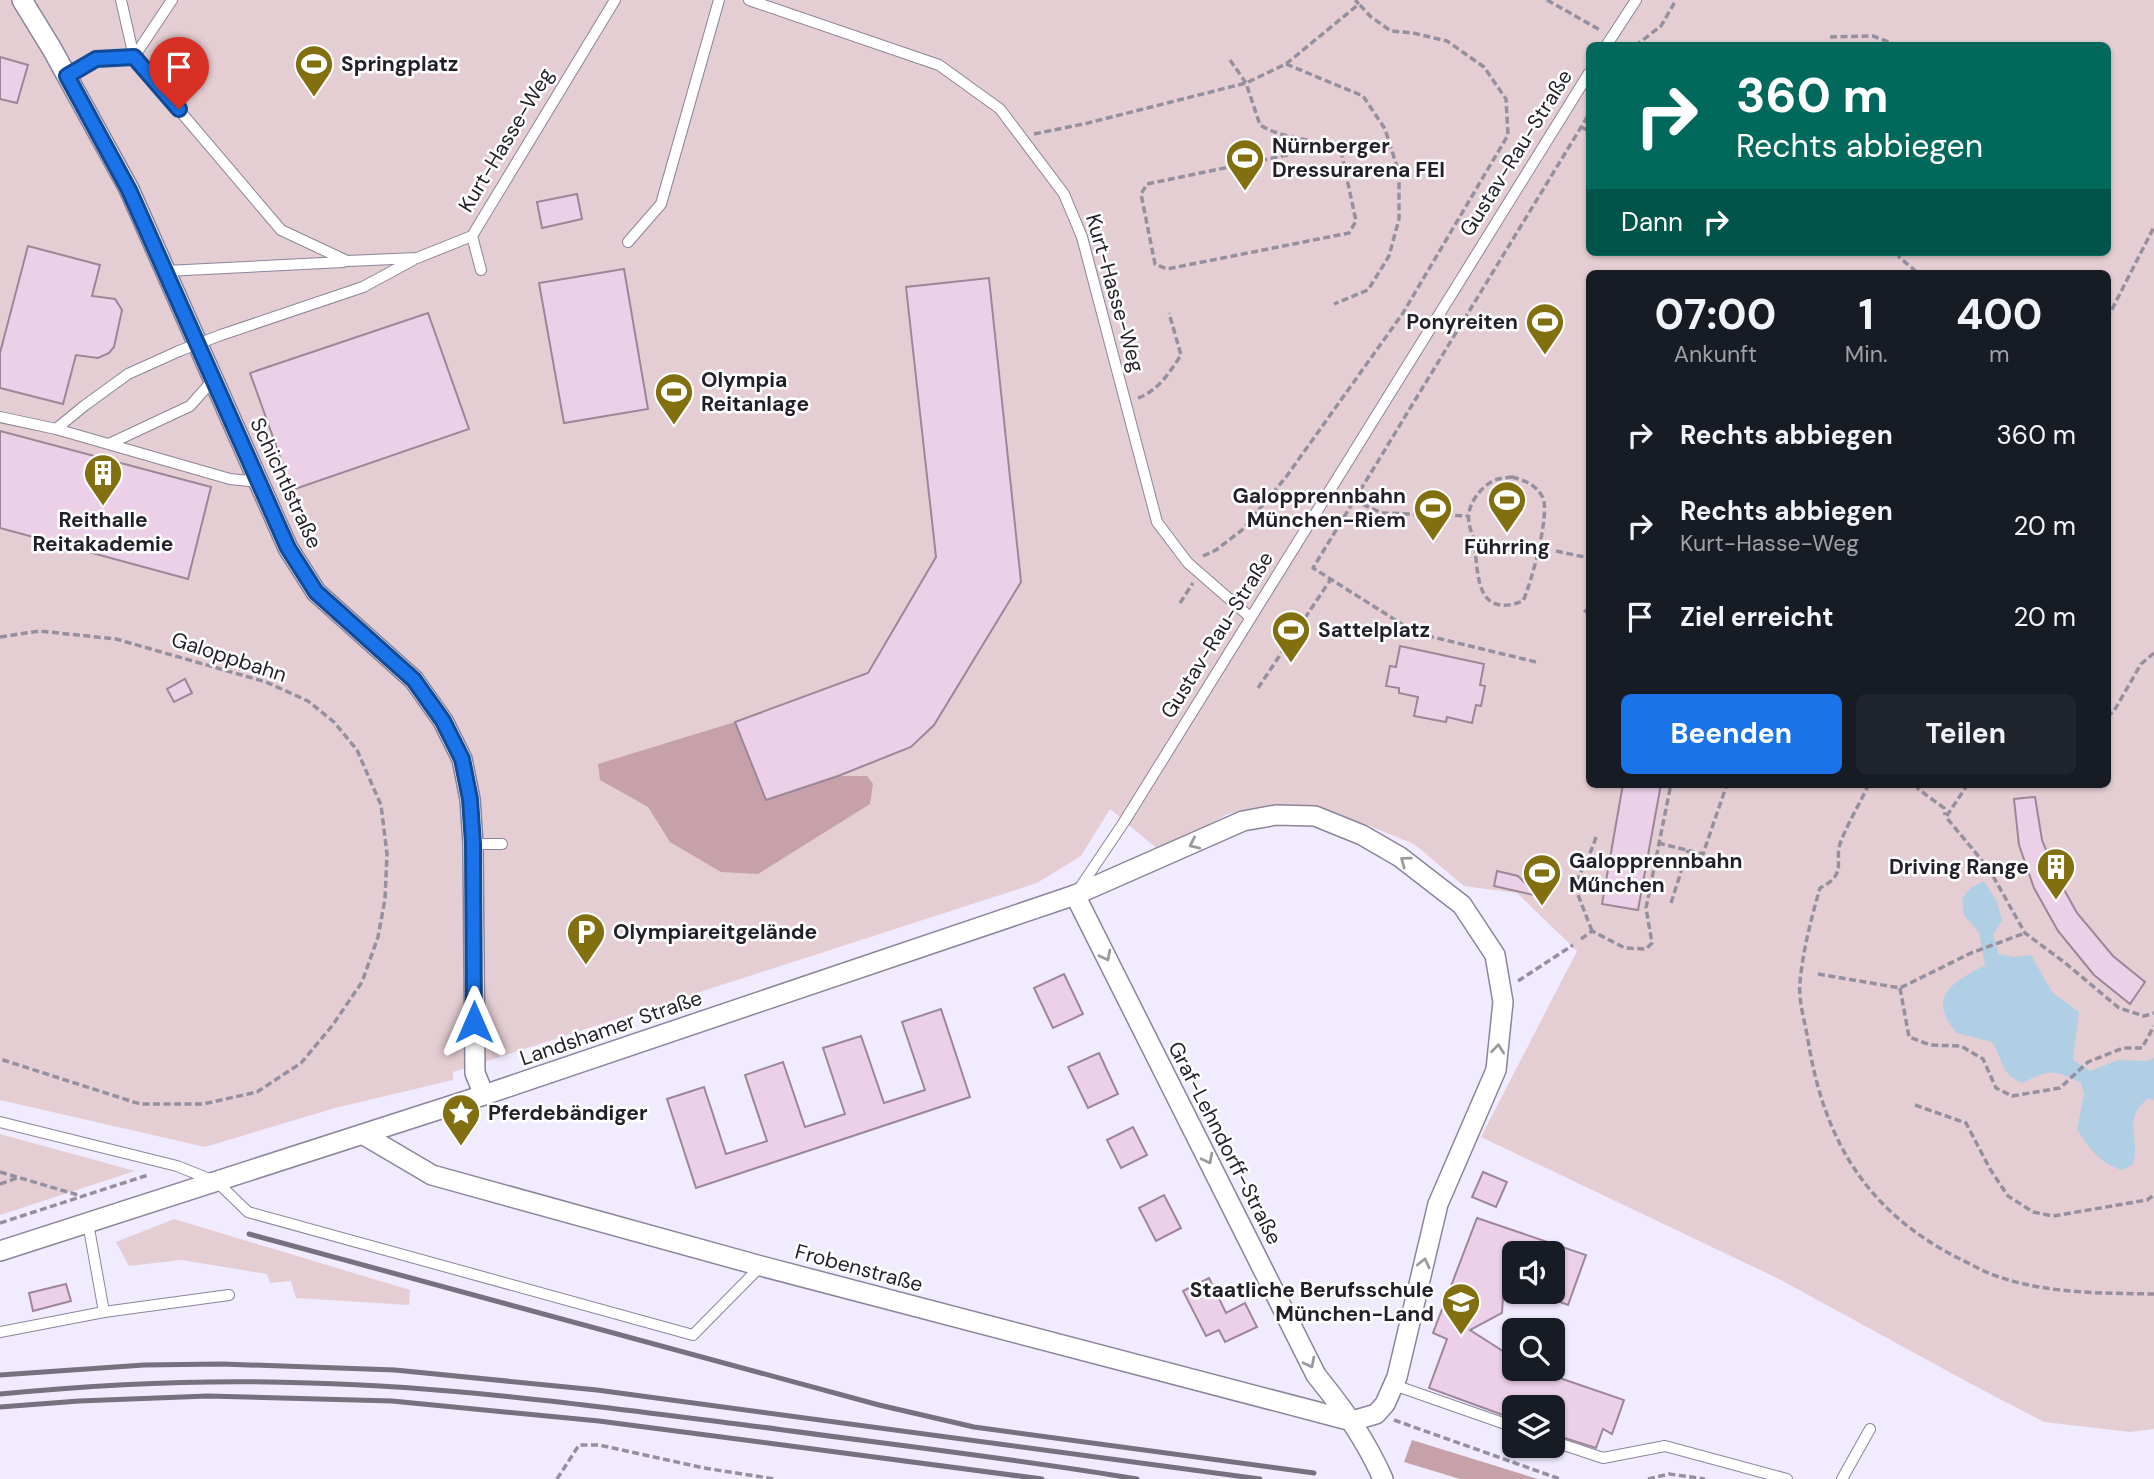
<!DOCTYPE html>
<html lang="de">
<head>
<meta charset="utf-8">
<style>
	body { margin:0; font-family:"DM Sans",sans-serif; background:#20242c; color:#f1f3f6; height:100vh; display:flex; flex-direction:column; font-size:26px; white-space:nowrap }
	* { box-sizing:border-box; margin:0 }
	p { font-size:23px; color:#9ea1a6 }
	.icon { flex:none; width:38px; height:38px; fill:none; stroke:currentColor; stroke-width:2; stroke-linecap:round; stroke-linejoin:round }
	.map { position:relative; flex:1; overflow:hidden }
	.details { position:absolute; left:1586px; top:270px; width:525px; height:518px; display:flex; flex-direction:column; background:#171b24; border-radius:10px; box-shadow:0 2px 5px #0004 }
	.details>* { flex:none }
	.hud { position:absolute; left:1586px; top:42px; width:525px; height:214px; border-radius:10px; box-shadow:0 2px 5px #0004; background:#00695c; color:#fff; overflow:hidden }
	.tools { position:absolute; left:1502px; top:1241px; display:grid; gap:14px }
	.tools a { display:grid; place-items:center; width:63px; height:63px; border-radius:10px; background:#171b24; box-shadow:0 2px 5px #0004; font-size:35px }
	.pin { position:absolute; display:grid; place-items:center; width:60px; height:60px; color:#fff; margin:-72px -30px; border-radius:50% 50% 50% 0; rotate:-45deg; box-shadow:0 0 7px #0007 }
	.pin .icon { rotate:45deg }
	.me { position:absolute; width:77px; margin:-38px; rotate:0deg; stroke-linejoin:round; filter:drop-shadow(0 0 5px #0008) }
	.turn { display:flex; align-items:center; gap:24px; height:147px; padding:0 35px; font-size:32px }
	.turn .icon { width:91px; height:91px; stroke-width:2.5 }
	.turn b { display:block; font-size:49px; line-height:60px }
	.then { display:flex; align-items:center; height:66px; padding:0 35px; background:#0003; gap:14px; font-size:26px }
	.eta { display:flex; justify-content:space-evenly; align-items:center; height:119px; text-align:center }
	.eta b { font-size:42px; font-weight:700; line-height:49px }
	.cta { display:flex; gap:14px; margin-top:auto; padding:14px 35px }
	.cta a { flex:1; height:80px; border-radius:10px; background:#1a73e8; color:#fff; font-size:28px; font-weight:700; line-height:80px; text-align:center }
	.cta a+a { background:#20242c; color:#f1f3f6 }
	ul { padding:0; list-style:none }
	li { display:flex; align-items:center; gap:21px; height:91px; padding:0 35px }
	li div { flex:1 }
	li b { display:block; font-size:26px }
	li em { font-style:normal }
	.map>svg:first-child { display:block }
</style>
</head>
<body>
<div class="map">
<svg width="2154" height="1479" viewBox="0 0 2154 1479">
	<rect width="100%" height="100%" fill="#f1ebff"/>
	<g fill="#e5ced3" fill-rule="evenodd">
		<path d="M0,0H2154V1429L2130,1432L2044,1422L1973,1385L1779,1279L1481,1137L1577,951L1517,893L1464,886L1414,844L1362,823L1319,810L1274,805L1228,814L1160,851L1110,809L1081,856L1037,883L453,1072V1080L335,1108L205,1147L0,1100ZM1589,46H2107V252H1589ZM1589,273H2107V784H1589Z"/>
		<polygon points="0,1134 135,1171 0,1215"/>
		<polygon points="174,1219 410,1290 409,1305 296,1298 291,1281 270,1283 267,1274 181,1260 129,1266 116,1242"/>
	</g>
	<g fill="#c6a1a9">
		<polygon points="735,722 766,800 838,776 867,776 873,784 870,804 758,874 721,872 670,842 648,807 600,780 598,764"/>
		<polygon points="1412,1440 1538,1479 1460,1479 1404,1462"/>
	</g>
	<path fill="#b0cfe4" d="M1984,881L1997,902L2002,920L1993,935L1999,954L2014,957L2031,955L2052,992L2079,1012L2073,1060L2090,1071L2118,1060L2148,1061L2154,1058V1100L2149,1098C2121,1118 2141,1138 2133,1164L2123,1170C2101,1165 2088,1147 2077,1129L2084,1094L2081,1083C2052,1068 2050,1070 2022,1083C1999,1073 2004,1060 1992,1042L1957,1033C1925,997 1953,982 1985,965L1979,933L1964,915L1962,899L1970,888Z"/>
	<g fill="#ecd0e8" stroke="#9c8798" stroke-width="2">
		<polygon points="0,57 28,65 17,103 0,99"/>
		<polygon points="577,194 582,219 542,228 537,202"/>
		<polygon points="28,246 100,265 92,296 115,299 122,310 114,347 109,353 98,358 76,355 63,404 0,388 0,353"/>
		<polygon points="624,269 648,409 564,423 539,283"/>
		<polygon points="989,278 1021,582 934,725 911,747 838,776 766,800 735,722 868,673 936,557 906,287"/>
		<polygon points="428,313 469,429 292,490 250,373"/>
		<polygon points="0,431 211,487 188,579 0,528"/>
		<polygon points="1400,646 1484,664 1480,685 1485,686 1481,706 1476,705 1472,723 1447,717 1446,722 1414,716 1418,697 1399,693 1399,688 1386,686 1390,666 1396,667"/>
		<polygon points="185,679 192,693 174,702 167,689"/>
		<polygon points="1623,784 1661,784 1638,910 1602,904"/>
		<polygon points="2035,797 2042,840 2056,875 2077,913 2113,956 2145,982 2130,1004 2094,975 2058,931 2034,888 2019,845 2014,799"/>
		<polygon points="1497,871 1518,876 1538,896 1494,886"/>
		<polygon points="1064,974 1083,1014 1053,1028 1034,988"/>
		<polygon points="941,1009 970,1097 696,1188 667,1099 704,1087 726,1154 767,1141 745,1075 783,1062 805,1127 845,1114 823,1048 861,1036 884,1103 925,1090 902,1022"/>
		<polygon points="1099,1053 1118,1094 1088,1108 1068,1067"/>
		<polygon points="1133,1127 1147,1155 1121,1168 1107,1140"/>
		<polygon points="1483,1172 1507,1182 1496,1207 1472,1197"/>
		<polygon points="1164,1195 1181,1228 1156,1241 1139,1208"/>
		<polygon points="1477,1218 1586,1255 1568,1305 1552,1299 1552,1253 1514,1253 1514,1286 1504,1283 1502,1313 1470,1330 1506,1353 1514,1352 1514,1368 1542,1368 1551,1375 1624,1400 1612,1434 1603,1429 1596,1448 1552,1434 1552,1407 1514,1407 1514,1419 1429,1388 1447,1339 1433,1333"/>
		<polygon points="1209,1278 1226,1313 1245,1303 1257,1327 1225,1342 1219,1330 1206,1336 1183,1291"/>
		<polygon points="66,1284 71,1301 33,1311 29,1293"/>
	</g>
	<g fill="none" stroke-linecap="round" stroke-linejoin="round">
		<g stroke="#8b849b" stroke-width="12">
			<g id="service">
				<polyline points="172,0 134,57 281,230 347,261 417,258 472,236 615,0"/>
				<polyline points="749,0 939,65 1000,109 1064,194 1082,237 1157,522 1188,563 1250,617"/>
				<polyline points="1606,46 1636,0"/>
				<polyline points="67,76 96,59 134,57 121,0"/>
				<polyline points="472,236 481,270"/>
				<polyline points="628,242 661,204 719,0"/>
				<polyline points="166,271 343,262"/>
				<polyline points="221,335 363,287 413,260"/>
				<polyline points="0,417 56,429 84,406 128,374 179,351"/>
				<polyline points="56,429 230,479 259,482"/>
				<polyline points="111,443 190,406 213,380"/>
				<polyline points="473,844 502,844"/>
				<polyline points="1079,889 1124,822 1589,73"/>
				<polyline points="0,1122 177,1166 217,1182 248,1212 693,1335 761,1266"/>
				<polyline points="104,1312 229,1295"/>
				<polyline points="0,1332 104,1312 88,1223"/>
				<polyline points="1394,1385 1514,1427"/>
				<polyline points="1552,1441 1603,1458 1665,1446 1787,1479"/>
				<polyline points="1842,1479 1870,1429"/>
			</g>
		</g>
		<g stroke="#8b849b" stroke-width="22">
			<g id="minor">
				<polyline points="22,0 52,49 129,189 288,548 316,592 414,680 443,721 462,759 470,799 473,844 475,1073 484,1095"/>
				<path d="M1075,895L1316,1375C1344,1410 1365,1438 1383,1479"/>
				<polyline points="364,1135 432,1175 761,1266 1352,1421"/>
				<polyline points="0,1251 484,1095 1075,895 1243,821 1276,815 1315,816 1362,835 1400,857 1462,905 1495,955 1503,1002 1496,1070 1438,1204 1397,1377 1385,1404 1376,1414 1352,1421"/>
			</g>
		</g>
		<g stroke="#9590a0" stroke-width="3.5" stroke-dasharray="7 3.5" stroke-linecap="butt">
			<polyline points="1547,0 1600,30"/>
			<polyline points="1830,37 1873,36 1899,46"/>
			<polyline points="1635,46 1661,26 1676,0"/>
			<path d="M1230,60L1246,83L1260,125C1287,141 1315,137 1341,151L1356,221L1349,233L1167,269L1155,264L1141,194L1147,184L1331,146"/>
			<polyline points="1286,64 1363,96 1385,129 1399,173 1399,219 1389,256 1368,290 1334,304"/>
			<polyline points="1581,127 1589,131"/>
			<polyline points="1034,134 1088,123 1246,83 1286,64 1359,4 1355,0"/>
			<polyline points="1901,252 1899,257 1918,273"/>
			<polyline points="2107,319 2154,227"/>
			<path d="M1138,398C1158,391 1170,372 1181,355L1169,313"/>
			<path d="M1512,477C1524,480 1537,485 1543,498C1550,515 1531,584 1523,601C1479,618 1478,581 1475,548C1475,539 1470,532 1469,522C1466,507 1479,489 1491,482C1497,478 1505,478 1512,477Z"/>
			<polyline points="1353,500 1382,513 1468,516"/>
			<polyline points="1556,551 1589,558"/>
			<polyline points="1203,556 1216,550 1242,530 1286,477 1403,313 1508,135 1506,99 1484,67 1447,41 1413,33 1391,31 1371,17 1359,4"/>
			<polyline points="1180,603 1193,583"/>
			<polyline points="1584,610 1589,614"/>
			<polyline points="0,637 39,631 116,639 266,682 308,701 334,722 357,750 381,805 387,854 385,899 378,937 362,982 332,1026 301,1063 257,1092 203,1104 140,1104 0,1059"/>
			<polyline points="1536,662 1416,633 1313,568 1589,114"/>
			<polyline points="1258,688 1331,579"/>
			<polyline points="2107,717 2114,711 2141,664 2154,653"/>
			<path d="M1869,784C1860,803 1849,821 1841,841C1833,860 1849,874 1820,888C1811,919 1803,950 1800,982C1798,1000 1805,1022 1808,1040C1824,1140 1866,1211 1958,1258C1969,1263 1980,1270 1991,1274C2043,1294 2100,1293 2154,1294"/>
			<polyline points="1916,784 1918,789 1944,808 1945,815"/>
			<polyline points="1968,784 1946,817 1989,869 2025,933 2064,962 2119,1008 2144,1016 2154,1013"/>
			<polyline points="1658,843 1703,854 1727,784"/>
			<polyline points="1671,903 1688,850"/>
			<path d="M1592,931L1575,887C1581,869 1591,854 1596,837"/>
			<polyline points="1581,939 1592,931 1625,948 1646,949 1652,943 1646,908 1671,784"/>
			<polyline points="1818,974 1900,988 1971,953 2025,933"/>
			<polyline points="1518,981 1573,945"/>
			<polyline points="1900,988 1909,1037 1930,1045 1961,1046 1983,1059 1996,1088 2012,1096 2060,1088 2088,1062 2123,1048 2142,1048 2154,1026"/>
			<polyline points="1915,1105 1966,1123 1990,1169 2008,1196 2033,1212 2053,1216 2147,1200 2154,1195"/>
			<polyline points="0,1172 78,1195"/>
			<polyline points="0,1184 17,1178"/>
			<polyline points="0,1223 148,1175"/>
			<polyline points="1394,1420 1560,1479"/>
			<polyline points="557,1479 579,1445 599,1445 704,1468 775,1479"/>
			<polyline points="1648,1479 1669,1474 1705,1479"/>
		</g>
		<use href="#service" stroke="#fff" stroke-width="10"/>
		<use href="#minor" stroke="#fff" stroke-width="19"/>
		<g stroke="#75717e" stroke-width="5">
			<polyline points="249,1234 879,1405 974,1427 1314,1473"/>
			<polyline points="0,1375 144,1365 222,1364 395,1370 597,1390 1260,1479"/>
			<path d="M0,1394C103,1384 206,1379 310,1383C461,1387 611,1408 761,1427C886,1444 1012,1458 1137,1479"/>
			<polyline points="0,1407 79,1401 208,1396 392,1401 599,1421 1042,1479"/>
		</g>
		<g stroke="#8b849b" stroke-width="12" stroke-linecap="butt">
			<polyline id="service-bridge" points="179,351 221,335"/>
		</g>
		<use href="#service-bridge" stroke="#fff" stroke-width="10"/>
	</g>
	<defs><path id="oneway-chevron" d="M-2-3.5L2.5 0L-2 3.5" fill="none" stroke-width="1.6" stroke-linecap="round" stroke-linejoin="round" transform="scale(1.75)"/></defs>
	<g stroke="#9c9a9e">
		<use href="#oneway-chevron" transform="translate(1194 844) rotate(155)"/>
		<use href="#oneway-chevron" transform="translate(1405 861) rotate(-144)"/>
		<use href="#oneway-chevron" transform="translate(1106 956) rotate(63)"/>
		<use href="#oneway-chevron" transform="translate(1498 1049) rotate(-84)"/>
		<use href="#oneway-chevron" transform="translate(1208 1159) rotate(63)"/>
		<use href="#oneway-chevron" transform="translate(1424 1263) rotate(-77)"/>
		<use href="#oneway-chevron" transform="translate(1310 1363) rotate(63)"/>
	</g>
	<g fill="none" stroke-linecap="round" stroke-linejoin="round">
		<g stroke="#114b97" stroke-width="18">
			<polyline id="route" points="179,109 134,57 96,59 67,76 129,190 288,548 316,592 414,680 443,721 462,759 470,799 473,844 474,1022"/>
		</g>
		<use href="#route" stroke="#1a73e8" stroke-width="12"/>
	</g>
	<defs>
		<g id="stadium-pin" transform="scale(2.0125)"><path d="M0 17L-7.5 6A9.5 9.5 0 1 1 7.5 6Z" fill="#827010" stroke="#fff"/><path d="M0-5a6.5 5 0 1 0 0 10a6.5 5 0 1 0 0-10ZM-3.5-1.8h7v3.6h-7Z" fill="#fff"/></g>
		<g id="building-pin" transform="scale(2.0125)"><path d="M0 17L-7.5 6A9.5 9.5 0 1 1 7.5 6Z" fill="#827010" stroke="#fff"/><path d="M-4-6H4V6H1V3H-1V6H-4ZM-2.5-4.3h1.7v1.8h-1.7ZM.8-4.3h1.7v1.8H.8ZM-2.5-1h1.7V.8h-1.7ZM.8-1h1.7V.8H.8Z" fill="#fff"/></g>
		<g id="parking-pin" transform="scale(2.0125)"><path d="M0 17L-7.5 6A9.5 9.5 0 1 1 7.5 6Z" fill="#827010" stroke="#fff"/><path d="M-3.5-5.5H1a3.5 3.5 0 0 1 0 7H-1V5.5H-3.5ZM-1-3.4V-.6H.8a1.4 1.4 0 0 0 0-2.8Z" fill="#fff"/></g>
		<g id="sight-pin" transform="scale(2.0125)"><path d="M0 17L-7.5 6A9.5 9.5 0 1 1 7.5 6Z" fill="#827010" stroke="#fff"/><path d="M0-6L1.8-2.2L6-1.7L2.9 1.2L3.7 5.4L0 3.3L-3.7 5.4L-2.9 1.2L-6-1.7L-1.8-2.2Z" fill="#fff"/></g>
		<g id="school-pin" transform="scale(2.0125)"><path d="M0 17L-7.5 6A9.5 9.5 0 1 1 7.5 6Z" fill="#827010" stroke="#fff"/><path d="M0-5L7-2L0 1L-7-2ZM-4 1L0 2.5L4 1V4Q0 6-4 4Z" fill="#fff"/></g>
	</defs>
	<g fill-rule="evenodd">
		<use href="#stadium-pin" x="314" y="64"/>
		<use href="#stadium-pin" x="1245" y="158"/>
		<use href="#stadium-pin" x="1545" y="322"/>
		<use href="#stadium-pin" x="674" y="392"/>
		<use href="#building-pin" x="103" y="473"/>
		<use href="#stadium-pin" x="1507" y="500"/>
		<use href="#stadium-pin" x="1433" y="508"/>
		<use href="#stadium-pin" x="1291" y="630"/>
		<use href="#building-pin" x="2056" y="867"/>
		<use href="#stadium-pin" x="1542" y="873"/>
		<use href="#parking-pin" x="586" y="932"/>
		<use href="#sight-pin" x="461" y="1113"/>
		<use href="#school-pin" x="1461" y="1302"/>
	</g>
	<g text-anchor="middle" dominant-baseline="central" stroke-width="5" stroke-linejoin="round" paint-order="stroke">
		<g font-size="21" font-weight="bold" fill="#221f28" stroke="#fff" text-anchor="start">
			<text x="341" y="64">Springplatz</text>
			<text x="1272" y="146">Nürnberger<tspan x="1272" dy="24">Dressurarena FEI</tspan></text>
			<text x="1518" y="322" text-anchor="end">Ponyreiten</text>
			<text x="701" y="380">Olympia<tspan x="701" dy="24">Reitanlage</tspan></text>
			<text x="1406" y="496" text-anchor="end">Galopprennbahn<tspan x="1406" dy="24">München-Riem</tspan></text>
			<text x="103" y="520" text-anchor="middle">Reithalle<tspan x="103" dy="24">Reitakademie</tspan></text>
			<text x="1507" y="547" text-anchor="middle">Führring</text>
			<text x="1318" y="630">Sattelplatz</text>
			<text x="1569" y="861">Galopprennbahn<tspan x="1569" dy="24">Műnchen</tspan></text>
			<text x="2029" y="867" text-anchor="end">Driving Range</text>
			<text x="613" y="932">Olympiareitgelände</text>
			<text x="488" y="1113">Pferdebändiger</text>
			<text x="1434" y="1290" text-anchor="end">Staatliche Berufsschule<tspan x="1434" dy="24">München-Land</tspan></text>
		</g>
		<g font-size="21" fill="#221f28" stroke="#fff">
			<text transform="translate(506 140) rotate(-59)">Kurt-Hasse-Weg</text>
			<text transform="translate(1516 153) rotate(-58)">Gustav-Rau-Straße</text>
			<text transform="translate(1115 293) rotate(74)">Kurt-Hasse-Weg</text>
			<text transform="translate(286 483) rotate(65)">Schichtlstraße</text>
			<text transform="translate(1217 635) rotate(-58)">Gustav-Rau-Straße</text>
			<text transform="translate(229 657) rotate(18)">Galoppbahn</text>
			<text transform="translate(611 1028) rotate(-19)">Landshamer Straße</text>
			<text transform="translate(1225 1143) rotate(63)">Graf-Lehndorff-Straße</text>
			<text transform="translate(859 1268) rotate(15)">Frobenstraße</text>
		</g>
	</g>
</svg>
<div class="tools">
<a><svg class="icon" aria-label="sound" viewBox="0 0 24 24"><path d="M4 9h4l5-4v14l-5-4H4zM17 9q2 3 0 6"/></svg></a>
<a><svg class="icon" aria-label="search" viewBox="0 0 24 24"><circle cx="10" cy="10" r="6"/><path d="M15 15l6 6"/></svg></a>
<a><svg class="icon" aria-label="layers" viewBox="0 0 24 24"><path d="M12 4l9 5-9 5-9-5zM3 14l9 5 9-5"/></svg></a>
</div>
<div class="pin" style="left:179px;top:109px;background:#d93025"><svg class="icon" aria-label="arrive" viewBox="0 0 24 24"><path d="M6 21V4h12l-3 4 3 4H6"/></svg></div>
<svg class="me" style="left:474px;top:1022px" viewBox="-20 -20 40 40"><path d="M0-17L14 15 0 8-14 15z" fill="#1a73e8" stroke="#fff" stroke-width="4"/></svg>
<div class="hud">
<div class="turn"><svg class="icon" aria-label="right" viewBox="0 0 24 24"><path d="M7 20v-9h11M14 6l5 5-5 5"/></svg><div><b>360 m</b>Rechts abbiegen</div></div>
<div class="then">Dann<svg class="icon" aria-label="right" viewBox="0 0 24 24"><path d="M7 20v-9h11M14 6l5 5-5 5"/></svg></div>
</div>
<section class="details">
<div class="eta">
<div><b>07:00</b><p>Ankunft</p></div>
<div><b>1</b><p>Min.</p></div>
<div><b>400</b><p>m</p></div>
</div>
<ul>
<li><svg class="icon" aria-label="right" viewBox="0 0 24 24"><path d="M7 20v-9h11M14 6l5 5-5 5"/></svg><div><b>Rechts abbiegen</b></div><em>360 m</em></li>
<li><svg class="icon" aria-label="right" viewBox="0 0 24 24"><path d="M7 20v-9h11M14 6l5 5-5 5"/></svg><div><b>Rechts abbiegen</b><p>Kurt-Hasse-Weg</p></div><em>20 m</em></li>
<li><svg class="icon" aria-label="arrive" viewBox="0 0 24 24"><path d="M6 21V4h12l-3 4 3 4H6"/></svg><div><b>Ziel erreicht</b></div><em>20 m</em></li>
</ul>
<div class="cta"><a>Beenden</a><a>Teilen</a></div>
</section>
</div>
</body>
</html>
